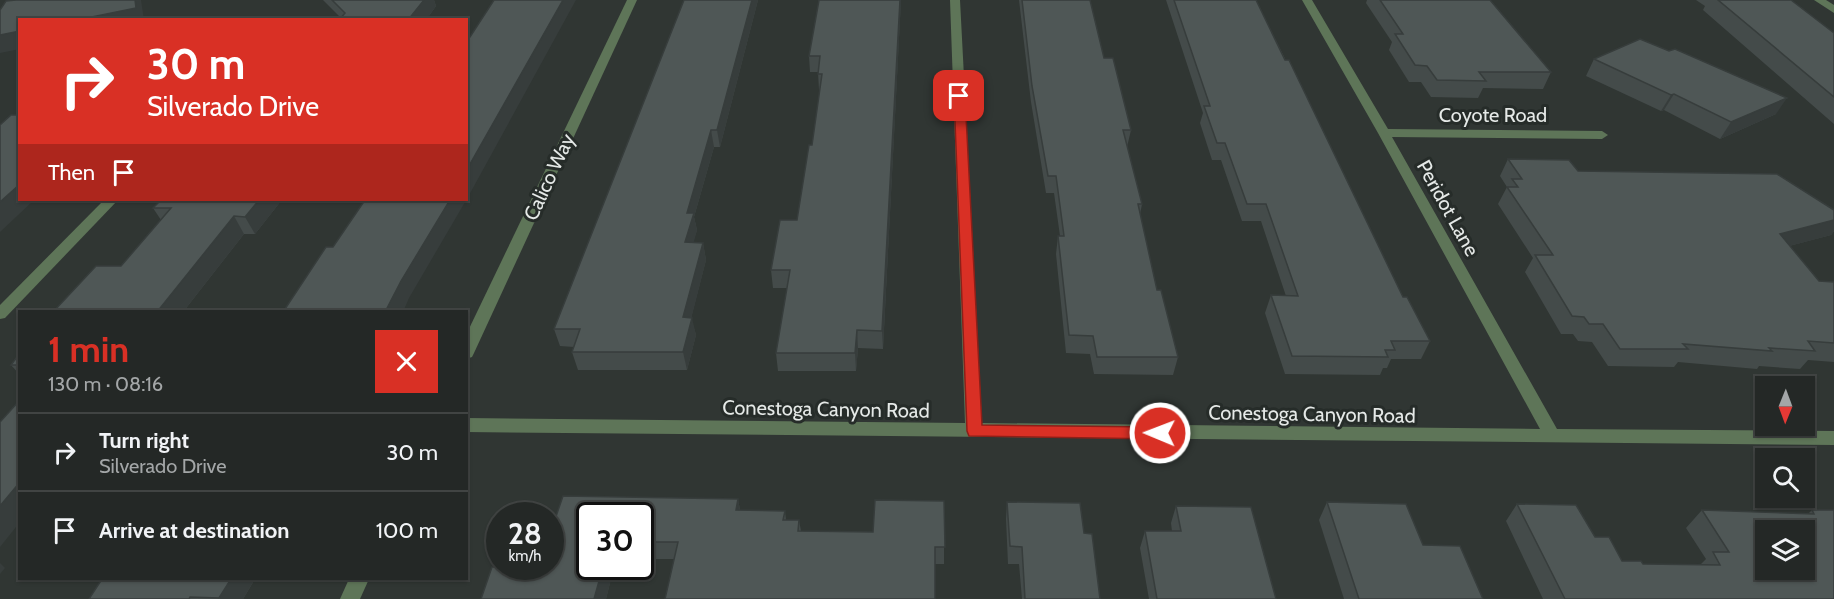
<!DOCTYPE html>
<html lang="en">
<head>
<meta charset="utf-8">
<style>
	body { margin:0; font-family:Cabin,sans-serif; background:#303432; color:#f1f3f6; height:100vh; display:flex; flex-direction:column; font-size:22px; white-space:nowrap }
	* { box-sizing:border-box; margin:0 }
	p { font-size:20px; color:#a3a6a7 }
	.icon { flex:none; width:33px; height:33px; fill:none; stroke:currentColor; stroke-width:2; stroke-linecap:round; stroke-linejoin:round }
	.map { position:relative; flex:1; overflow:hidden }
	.panel { position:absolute; left:18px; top:310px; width:450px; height:270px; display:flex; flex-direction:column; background:#242826; border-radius:0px; box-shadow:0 2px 4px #0004,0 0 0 2px #414443 }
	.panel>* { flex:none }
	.banner { position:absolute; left:18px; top:18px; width:450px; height:183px; border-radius:0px; box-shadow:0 2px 4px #0004,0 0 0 2px #414443; background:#d93025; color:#fff; overflow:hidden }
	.needle { width:39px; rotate:181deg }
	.controls { position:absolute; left:1755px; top:376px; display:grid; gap:12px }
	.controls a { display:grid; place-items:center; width:60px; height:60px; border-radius:0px; background:#242826; box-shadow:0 2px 4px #0004,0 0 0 2px #414443; font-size:30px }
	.speed { position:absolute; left:486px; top:502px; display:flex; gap:12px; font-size:30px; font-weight:700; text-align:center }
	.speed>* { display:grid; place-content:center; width:78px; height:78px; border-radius:50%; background:#242826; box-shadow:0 2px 4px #0004,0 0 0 2px #414443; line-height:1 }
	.speed small { font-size:15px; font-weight:400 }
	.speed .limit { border:3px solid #111; border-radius:9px; background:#fff; color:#111 }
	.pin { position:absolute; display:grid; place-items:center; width:51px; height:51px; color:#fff; margin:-26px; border-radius:12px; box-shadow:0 3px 9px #0006 }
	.me { position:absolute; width:66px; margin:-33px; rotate:271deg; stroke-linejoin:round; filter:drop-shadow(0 0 4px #0008) }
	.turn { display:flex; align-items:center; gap:21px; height:126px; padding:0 30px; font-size:27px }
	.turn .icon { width:78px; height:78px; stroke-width:2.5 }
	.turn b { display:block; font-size:42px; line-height:51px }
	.then { display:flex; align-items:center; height:57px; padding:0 30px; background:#0003; gap:12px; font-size:22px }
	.round { display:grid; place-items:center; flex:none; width:63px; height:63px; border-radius:0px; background:#303432 }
	.overview { display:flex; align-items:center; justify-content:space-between; height:102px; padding:0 30px }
	h1 { font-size:36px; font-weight:700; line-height:45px; color:#d93025 }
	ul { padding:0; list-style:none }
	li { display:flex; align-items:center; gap:18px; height:78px; padding:0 30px; border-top:2px solid #414443 }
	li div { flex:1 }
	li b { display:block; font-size:22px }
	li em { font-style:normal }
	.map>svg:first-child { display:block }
</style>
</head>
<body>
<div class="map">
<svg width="1834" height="599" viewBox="0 0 1834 599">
	<rect width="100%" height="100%" fill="#303633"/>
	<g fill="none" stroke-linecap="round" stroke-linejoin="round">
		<g fill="#5e7558" fill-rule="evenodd">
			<polygon points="627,0 637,0 474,353 472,357 466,359 466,335"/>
			<polygon points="950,0 960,0 982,423 1540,429 1378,133 1302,0 1312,0 1388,129 1602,131 1608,135 1602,139 1392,137 1557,429 1834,431 1834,445 466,432 466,418 965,423"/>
			<polygon points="1814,0 1826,0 1834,5 1834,13"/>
			<polygon points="104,200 118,200 5,318 0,319 0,305"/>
			<polygon points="349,579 369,579 360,599 340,599"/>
		</g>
	</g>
	<g fill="#444b4a">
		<polygon points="323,0 434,0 436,6 426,20 339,20 341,18"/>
		<polygon points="684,0 758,0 720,147 714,147 694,217 697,230 693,242 703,243 706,260 691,318 696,335 687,370 578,370 572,352 574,347 560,346 554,329"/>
		<polygon points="819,0 901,0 883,349 858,348 856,371 778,371 776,353 787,288 773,288 771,270 797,220 812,145 820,90 819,90 818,72 810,72 809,56"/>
		<polygon points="1019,0 1090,0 1104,58 1131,130 1127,147 1142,204 1140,215 1157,290 1178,357 1173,375 1094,374 1090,354 1066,353 1056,254 1058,236 1060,236 1054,193 1046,193 1031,102"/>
		<polygon points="1166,0 1256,0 1403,297 1430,341 1421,359 1391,359 1387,368 1383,368 1380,375 1285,374 1265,313 1271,295 1286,296 1261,221 1242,221 1221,160 1212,160 1200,123 1203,113"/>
		<polygon points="1367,0 1490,0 1551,72 1543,89 1483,88 1478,98 1431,97 1421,82 1409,82 1389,50 1392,42 1366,3"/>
		<polygon points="1696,0 1791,0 1834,33 1834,124 1703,10 1705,6"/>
		<polygon points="1594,59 1776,114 1720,139 1664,110 1661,111 1586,76"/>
		<polygon points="1508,159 1578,171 1834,210 1834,231 1831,235 1789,246 1819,281 1834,282 1834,362 1808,360 1800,369 1759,366 1757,369 1678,362 1674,367 1608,366 1592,342 1578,341 1573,334 1561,334 1525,272 1533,258 1498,204 1507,187 1500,176"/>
		<polygon points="160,200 280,200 281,201 255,234 244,234 183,312 53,312 121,266 161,220 153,208"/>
		<polygon points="20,348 20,375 11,365 19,353 17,350"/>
		<polygon points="563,496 738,499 740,510 785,511 786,520 799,520 801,531 873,532 875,500 944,501 944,564 935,564 935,599 665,599 674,559 640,559 640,516 590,516 590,567 614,567 606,599 481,599 492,567 498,567 500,564 500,567 550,567 550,534"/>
		<polygon points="1007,502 1084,533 1100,599 1022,599 1019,564 1008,564 1006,519"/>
		<polygon points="1327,502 1423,545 1483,599 1344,599 1319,520"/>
		<polygon points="1517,504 1595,537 1622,561 1643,564 1700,565 1706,559 1686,528 1702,510 1808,514 1812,510 1834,510 1834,599 1543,599 1506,521"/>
		<polygon points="1176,506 1276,599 1149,599 1140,548 1145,531 1172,531 1171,523"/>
		<polygon points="102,579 255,579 243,599 89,599"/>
	</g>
	<g fill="#373d3c">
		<polygon points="135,0 141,0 144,20 77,20"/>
		<polygon points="424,0 434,0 436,6 426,20 408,20"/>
		<polygon points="563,0 576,0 468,197 409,298 403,312 385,312 401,281 450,200 466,200 466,171"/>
		<polygon points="752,0 758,0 720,147 717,130"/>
		<polygon points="900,0 901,0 883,349 882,331"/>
		<polygon points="20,31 20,49 0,53 0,35"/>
		<polygon points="1674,94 1664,110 1661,111 1671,95"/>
		<polygon points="1787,98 1776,114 1720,139 1731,122"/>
		<polygon points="711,130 714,147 694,217 697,230 689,260 685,242 687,213"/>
		<polygon points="20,184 20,200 34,200 0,232 0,202"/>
		<polygon points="259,200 280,200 281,201 255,234 245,217"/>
		<polygon points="234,216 244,234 183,312 157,312"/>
		<polygon points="1834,220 1834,231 1831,235 1767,252 1780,234"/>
		<polygon points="703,243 706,260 687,335 683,317"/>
		<polygon points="692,318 696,335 687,370 683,352"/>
		<polygon points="857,330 858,348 856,371 855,353"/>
		<polygon points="20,482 20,522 0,547 0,506"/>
		<polygon points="738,499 741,516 736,510"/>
		<polygon points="0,563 5,568 0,574"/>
		<polygon points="603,567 614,567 606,599 594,599"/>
		<polygon points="231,579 255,579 243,599 220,599 219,598"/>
	</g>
	<g fill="#4f5756" stroke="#373d3c" stroke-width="1.5" fill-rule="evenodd">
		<polygon points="16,0 135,0 136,8 77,20 20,20 20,31 0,35 0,10 6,1"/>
		<polygon points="332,0 424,0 408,20 339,20 345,13"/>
		<polygon points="494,0 563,0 466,171 466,37 470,37"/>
		<polygon points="684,0 752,0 717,130 711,130 687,213 694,213 685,242 703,243 683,317 692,318 683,352 572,352 580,329 554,329"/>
		<polygon points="819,0 900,0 882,331 857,330 855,353 776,353 790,270 771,270 780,220 797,220 809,145 812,145 822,74 818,74 820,56 809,56"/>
		<polygon points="1022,0 1090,0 1104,58 1113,58 1131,130 1123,130 1142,204 1138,204 1157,290 1161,290 1178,357 1097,357 1093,336 1069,335 1058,236 1064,236 1056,176 1048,176 1032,86"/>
		<polygon points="1174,0 1256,0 1285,60 1289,60 1403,297 1407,297 1430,341 1391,341 1395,350 1385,350 1388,357 1292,356 1271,295 1298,296 1266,204 1247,204 1225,143 1217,143 1204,106 1210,106"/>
		<polygon points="1380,0 1490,0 1551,72 1479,72 1486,81 1437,80 1427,66 1415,65 1395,34 1403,34"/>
		<polygon points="1718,0 1791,0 1834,33 1834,97"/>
		<polygon points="1640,39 1669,51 1675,49 1787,98 1731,122 1674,94 1671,95 1594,59"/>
		<polygon points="20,113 20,184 0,202 0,125 11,115 17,115"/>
		<polygon points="1508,159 1569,160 1578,171 1777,174 1834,210 1834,220 1780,234 1819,281 1834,282 1834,343 1808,341 1815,351 1769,348 1772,351 1683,344 1688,349 1620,349 1603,324 1589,324 1584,317 1572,316 1535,255 1553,255 1507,187 1518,187 1512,179 1522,179"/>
		<polygon points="161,200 259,200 245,217 234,216 157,312 53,312 96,266 121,266 171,208 153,208"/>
		<polygon points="365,200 450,200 401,281 385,312 283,312 326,247 333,247"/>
		<polygon points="20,353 20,365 11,365"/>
		<polygon points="20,400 20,482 0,506 0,422"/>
		<polygon points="563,496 738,499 736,510 785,511 783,520 799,520 798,531 873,532 875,500 944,501 945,547 935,547 935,599 665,599 678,542 640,542 640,516 590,516 590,567 603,567 594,599 481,599 492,567 498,567 500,564 500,567 550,567 550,534"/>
		<polygon points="1007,502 1080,503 1084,533 1092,534 1100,599 1025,599 1022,547 1010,546"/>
		<polygon points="1327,502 1406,504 1423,545 1460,546 1483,599 1359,599"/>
		<path d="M1517,504L1576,505L1595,537H1609L1622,561H1641L1643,564L1720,565L1713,552H1729L1702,510L1814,514L1812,510H1834V599H1565ZM1766,531H1804V570H1766Z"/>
		<polygon points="1176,506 1251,507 1276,599 1157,599 1145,531 1181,531"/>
		<polygon points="102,579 231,579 219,598 190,597 189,599 89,599"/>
	</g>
	<polygon fill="#d93025" stroke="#8d1f18" stroke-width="1.5" points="959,93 965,96 982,425 1160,427 1165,429 1167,433 1165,437 1160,439 969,436 967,431 954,96"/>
	<g text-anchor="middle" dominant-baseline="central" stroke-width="6" stroke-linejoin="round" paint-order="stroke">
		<g font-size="20" fill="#e5e9e7" stroke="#262c29">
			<text x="1493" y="115">Coyote Road</text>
			<text transform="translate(549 177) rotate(-65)">Calico Way</text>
			<text transform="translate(1448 208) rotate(61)">Peridot Lane</text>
			<text transform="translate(826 409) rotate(1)">Conestoga Canyon Road</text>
			<text transform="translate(1312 414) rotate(1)">Conestoga Canyon Road</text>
		</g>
	</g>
</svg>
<div class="controls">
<a><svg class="needle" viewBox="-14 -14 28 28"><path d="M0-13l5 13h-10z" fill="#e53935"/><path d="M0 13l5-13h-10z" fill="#a3a6a7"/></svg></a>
<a><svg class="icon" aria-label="search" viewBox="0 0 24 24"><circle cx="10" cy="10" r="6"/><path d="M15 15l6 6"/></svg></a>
<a><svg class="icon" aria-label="layers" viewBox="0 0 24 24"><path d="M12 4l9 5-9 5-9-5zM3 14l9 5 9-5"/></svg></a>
</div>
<div class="speed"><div>28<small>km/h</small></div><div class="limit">30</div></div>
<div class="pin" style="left:959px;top:96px;background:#d93025"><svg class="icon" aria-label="arrive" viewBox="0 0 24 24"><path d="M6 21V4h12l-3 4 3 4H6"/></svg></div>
<svg class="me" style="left:1160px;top:433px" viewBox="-20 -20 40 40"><circle r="17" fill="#d93025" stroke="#fff" stroke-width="3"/><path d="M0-11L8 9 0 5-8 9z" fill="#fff"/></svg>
<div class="banner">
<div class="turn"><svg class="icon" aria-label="right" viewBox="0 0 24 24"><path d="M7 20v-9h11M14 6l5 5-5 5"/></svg><div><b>30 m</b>Silverado Drive</div></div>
<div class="then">Then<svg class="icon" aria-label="arrive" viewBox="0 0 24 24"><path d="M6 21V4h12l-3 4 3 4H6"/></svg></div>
</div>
<section class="panel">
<div class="overview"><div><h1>1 min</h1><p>130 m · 08:16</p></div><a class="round" style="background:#d93025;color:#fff"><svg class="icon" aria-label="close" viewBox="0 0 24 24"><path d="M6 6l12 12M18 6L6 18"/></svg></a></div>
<ul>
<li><svg class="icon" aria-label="right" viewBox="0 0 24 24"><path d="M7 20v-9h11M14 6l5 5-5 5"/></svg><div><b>Turn right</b><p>Silverado Drive</p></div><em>30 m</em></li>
<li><svg class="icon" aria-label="arrive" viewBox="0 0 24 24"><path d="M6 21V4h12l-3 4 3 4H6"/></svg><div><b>Arrive at destination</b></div><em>100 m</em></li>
</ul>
</section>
</div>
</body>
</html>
